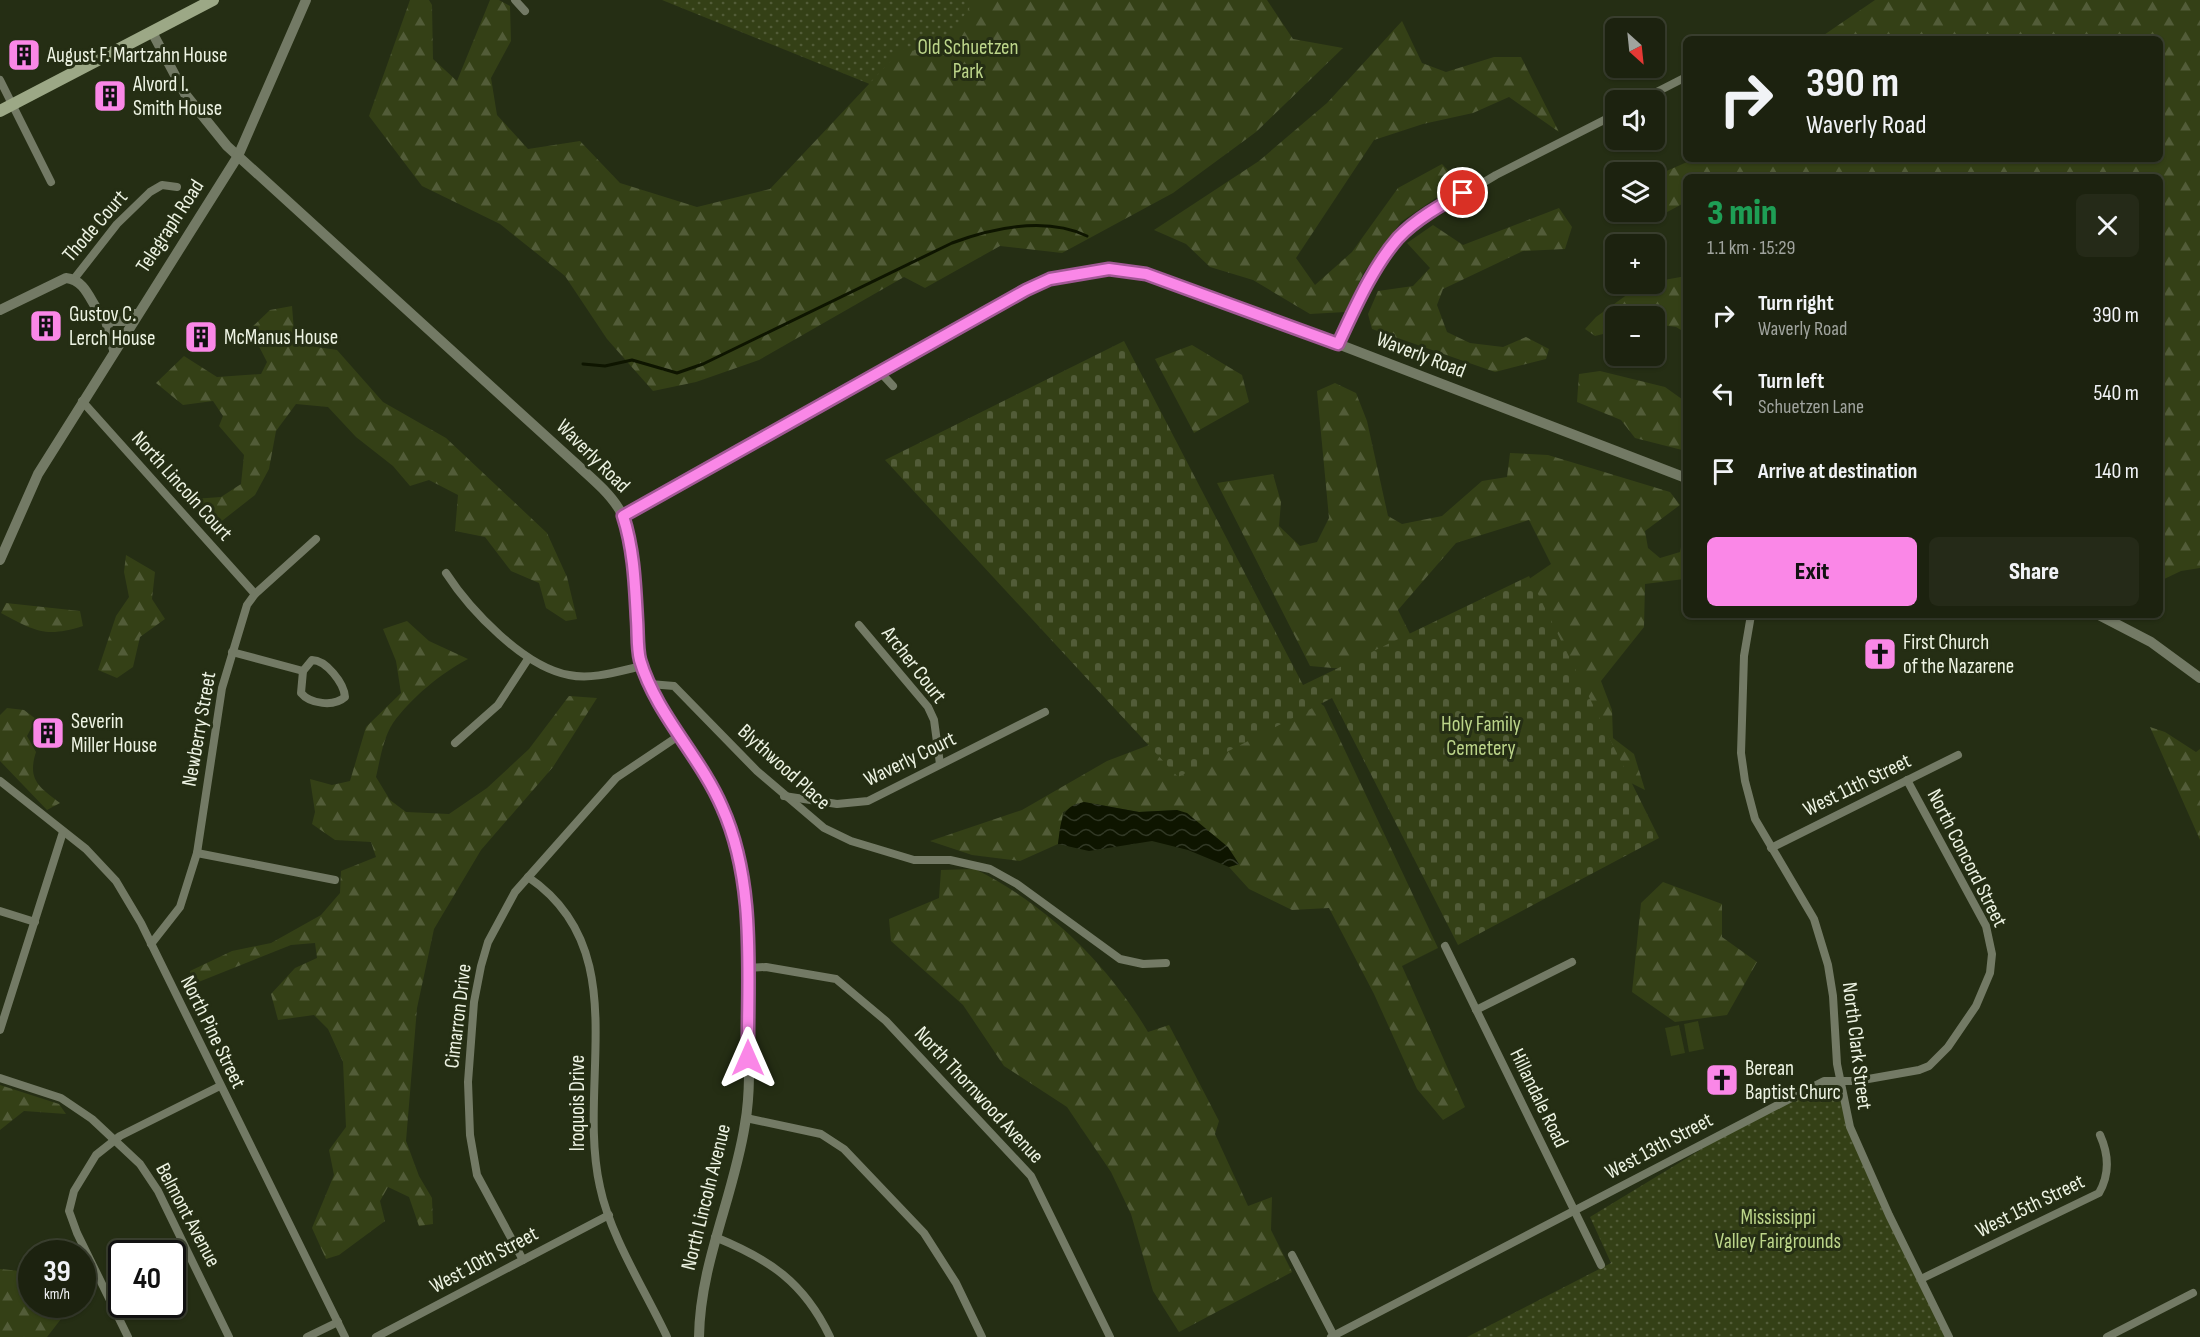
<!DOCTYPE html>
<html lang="en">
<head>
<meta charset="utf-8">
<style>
	body { margin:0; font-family:"Sofia Sans Condensed",sans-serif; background:#252a18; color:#f1f3f6; height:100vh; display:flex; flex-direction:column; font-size:22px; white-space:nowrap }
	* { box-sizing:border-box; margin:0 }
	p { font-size:20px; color:#a0a49e }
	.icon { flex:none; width:33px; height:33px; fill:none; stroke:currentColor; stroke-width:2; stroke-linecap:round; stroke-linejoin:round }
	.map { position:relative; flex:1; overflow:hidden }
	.drawer { position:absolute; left:1683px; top:174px; width:480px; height:444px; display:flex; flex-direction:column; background:#1c220f; border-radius:9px; box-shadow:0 2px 4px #0004,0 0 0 2px #3a3f2f }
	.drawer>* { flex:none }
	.guide { position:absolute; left:1683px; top:36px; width:480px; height:126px; border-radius:9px; box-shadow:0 2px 4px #0004,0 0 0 2px #3a3f2f; background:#1c220f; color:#f1f3f6; overflow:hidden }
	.needle { width:39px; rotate:153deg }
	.controls { position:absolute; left:1605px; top:18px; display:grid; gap:12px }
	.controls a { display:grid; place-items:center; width:60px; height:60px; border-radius:9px; background:#1c220f; box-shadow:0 2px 4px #0004,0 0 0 2px #3a3f2f; font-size:30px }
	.speed { position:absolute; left:18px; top:1240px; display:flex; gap:12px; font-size:30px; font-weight:700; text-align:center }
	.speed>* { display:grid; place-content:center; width:78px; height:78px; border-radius:50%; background:#1c220f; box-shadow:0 2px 4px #0004,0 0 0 2px #3a3f2f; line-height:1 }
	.speed small { font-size:15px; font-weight:400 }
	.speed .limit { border:3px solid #111; border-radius:9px; background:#fff; color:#111 }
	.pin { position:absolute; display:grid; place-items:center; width:51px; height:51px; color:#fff; margin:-26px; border:3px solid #fff; border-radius:50%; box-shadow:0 2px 6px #0007 }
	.me { position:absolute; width:66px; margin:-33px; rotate:0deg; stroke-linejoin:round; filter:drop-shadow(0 0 4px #0008) }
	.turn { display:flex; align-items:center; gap:21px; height:126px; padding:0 24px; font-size:27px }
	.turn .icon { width:78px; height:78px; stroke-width:2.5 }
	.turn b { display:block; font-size:42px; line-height:51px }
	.round { display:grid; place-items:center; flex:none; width:63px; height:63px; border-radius:9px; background:#252a18 }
	.headline { display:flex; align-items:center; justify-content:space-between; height:102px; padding:0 24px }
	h1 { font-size:36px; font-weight:800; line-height:45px; color:#1e9e55 }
	.primary-button { display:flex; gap:12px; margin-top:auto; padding:12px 24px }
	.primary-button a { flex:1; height:69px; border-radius:9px; background:#fa87e7; color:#111; font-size:24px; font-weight:800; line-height:69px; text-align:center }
	.primary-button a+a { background:#252a18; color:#f1f3f6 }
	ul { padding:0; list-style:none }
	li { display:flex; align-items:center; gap:18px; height:78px; padding:0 24px }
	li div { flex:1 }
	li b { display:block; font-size:22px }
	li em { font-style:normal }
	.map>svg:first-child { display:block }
</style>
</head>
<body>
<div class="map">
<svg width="2200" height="1337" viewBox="0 0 2200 1337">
	<defs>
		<pattern id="grass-dots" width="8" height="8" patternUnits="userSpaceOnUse" patternTransform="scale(1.5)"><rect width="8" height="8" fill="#344016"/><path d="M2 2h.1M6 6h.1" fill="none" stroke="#525c38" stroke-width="1.8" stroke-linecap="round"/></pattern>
		<pattern id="forest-firs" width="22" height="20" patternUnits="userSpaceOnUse" patternTransform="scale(1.5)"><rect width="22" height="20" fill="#344016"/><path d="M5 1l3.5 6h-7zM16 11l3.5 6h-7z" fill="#525c38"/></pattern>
		<pattern id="cemetery-stones" width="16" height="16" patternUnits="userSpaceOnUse" patternTransform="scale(1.5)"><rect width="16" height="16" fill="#344016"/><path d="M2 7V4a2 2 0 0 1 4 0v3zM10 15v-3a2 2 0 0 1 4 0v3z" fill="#525c38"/></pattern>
		<pattern id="water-waves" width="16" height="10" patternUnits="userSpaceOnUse" patternTransform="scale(1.5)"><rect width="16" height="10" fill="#0e1500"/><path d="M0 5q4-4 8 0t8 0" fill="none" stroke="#313825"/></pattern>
	</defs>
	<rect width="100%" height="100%" fill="#252e14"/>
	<g fill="url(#grass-dots)">
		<polygon points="662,0 1203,0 1045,155"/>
		<polygon points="1824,1081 1840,1081 1850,1127 1949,1337 1467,1337 1611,1263 1590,1217 1781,1101"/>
	</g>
	<g fill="url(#forest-firs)">
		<polygon points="410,0 429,0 432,5 433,59 457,81 490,0 499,0 510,6 511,41 491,78 497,115 528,149 580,141 620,183 697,207 770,189 902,49 936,54 971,6 968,0 1267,0 1293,39 1343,48 1256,132 1173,193 1062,253 1000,246 925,288 904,277 759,360 696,382 653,391 607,339 565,276 500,224 422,186 369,116"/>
		<polygon points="1875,0 2200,0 2200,568 2181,571 2160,581 2160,177 1686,177 1686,202 1654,219 1625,212 1654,212 1655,176 1694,159 2160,159 2160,39 1818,39"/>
		<polygon points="1402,21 1422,63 1446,72 1494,57 1521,57 1559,132 1509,97 1473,113 1423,124 1374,140 1296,258 1315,285 1352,252 1398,188 1442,164 1459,182 1401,222 1364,272 1345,312 1310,314 1253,280 1210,267 1186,244 1154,230 1259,161 1327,103"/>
		<polygon points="1559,208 1572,227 1565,249 1523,251 1443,289 1437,305 1447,332 1470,343 1503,347 1526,337 1549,349 1546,359 1495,372 1372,329 1368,314 1378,291 1413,286 1430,268 1407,243 1433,225 1463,245"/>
		<polygon points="1686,276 1686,333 1676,327 1655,324 1654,316 1616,316 1615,331 1595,336 1585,329 1596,317 1642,284"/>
		<polygon points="292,306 294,331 310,346 337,350 383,402 446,438 547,533 567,577 577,619 566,621 546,608 539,583 511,571 485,537 455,531 458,495 429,480 410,486 393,466 356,437 328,407 296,404 276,431 269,469 255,495 218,524 193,499 221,497 241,484 244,455 219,426 223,416 213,401 183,405 156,383 184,356 217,377 261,374 267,362 250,329 270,310"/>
		<polygon points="1192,345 1242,375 1249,402 1194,433 1155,359"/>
		<polygon points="1600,371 1665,387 1686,402 1686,451 1635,438 1621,420 1577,402 1579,374"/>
		<polygon points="1335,383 1356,393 1367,421 1388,516 1402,524 1442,516 1482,481 1507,477 1510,453 1548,455 1670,492 1680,505 1645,531 1648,548 1660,558 1680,552 1686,522 1686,575 1684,579 1645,584 1644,627 1601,681 1612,710 1613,738 1634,754 1645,790 1619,777 1510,592 1551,564 1529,520 1456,543 1398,610 1411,636 1344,669 1310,666 1217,483 1273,474 1281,502 1279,526 1300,546 1317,542 1329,518 1317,391"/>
		<polygon points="126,555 155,572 152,599 165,619 140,637 133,667 117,678 98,670 116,616 129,597 124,572"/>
		<path d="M6,603L80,611L83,626C45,638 35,631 1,613Z"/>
		<path d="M407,621L429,641L468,659C441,673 411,698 393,723C383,738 380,760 376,777L390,800L406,812L449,814L487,788L529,749L569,696L597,698L553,767L481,850L434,929L417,1008L406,1141L419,1176L432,1198L433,1224L419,1226L409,1197L388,1187L380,1201L385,1221L339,1255L326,1259L312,1228L334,1175L329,1150L346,1127L343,1062L328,1029L314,1015L278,1020L271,994L295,968L317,958L315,943L291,945L191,985L190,971L232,951L271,943L321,915L340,893L341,871L376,857L371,842L335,840L312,824L315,812L310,779L332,785L350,781L366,727L401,693L396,661L383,629Z"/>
		<polygon points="1312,697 1324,706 1438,948 1402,966 1465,1107 1443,1120 1417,1089 1374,994 1329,908 1292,910 1249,889 1229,867 1239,864 1177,810 1139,812 1084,802 1063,812 1058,844 1020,861 972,855 930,841 1022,810 1107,761 1157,742"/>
		<path d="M7,708L24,710L36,719L27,736L36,752C27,780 39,787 60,803L47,810L0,761V715Z"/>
		<polygon points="2150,727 2165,732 2196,752 2200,749 2200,840"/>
		<path d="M975,869C1047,905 1107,963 1148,1032L1169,1025L1219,1121L1215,1134L1248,1206L1272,1197L1271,1230L1292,1272L1179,1332L1153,1291L1131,1214L1111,1172L1067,1107L1004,1066L963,1005L891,941L889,919L939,898L941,870Z"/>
		<polygon points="1663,882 1722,904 1722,937 1757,962 1727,1015 1675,1022 1632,992 1641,903"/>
		<polygon points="0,1085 59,1104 66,1114 24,1111 0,1130"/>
		<polygon points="0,1269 31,1272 32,1305 38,1305 40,1310 68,1310 47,1337 0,1337"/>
	</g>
	<polygon fill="url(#cemetery-stones)" points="1124,341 1303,685 1529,576 1659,838 1458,945 1332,698 1178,777 885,460"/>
	<g fill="#344016">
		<polygon points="1698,1021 1704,1049 1689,1052 1684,1024"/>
		<polygon points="1679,1025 1685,1053 1671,1056 1665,1028"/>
	</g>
	<path fill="url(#water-waves)" d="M1084,802L1139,812L1177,810L1187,813L1228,847L1239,864L1229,867L1188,850L1152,841L1089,851L1058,844C1061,823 1060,806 1084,802Z"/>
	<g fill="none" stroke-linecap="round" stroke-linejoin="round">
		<path stroke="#0e1500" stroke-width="3" d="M583,364L605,366L632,360L677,373L703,364L952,243C993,228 1045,216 1087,236"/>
		<g stroke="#737a65" stroke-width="8">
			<polyline points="515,0 525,11"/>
			<polyline points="0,80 51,182"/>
			<polyline points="1641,100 1686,77"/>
			<polyline points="74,279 117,224 150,192 162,185 177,187"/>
			<polyline points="1338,344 1373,275 1398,239 1414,224 1496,175 1616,114"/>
			<polyline points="881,373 893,386"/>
			<polyline points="82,401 255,594"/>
			<path d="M446,573C470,610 524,667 569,675C593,680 619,671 642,666"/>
			<polyline points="1751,615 1744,656 1741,753 1745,781 1755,819 1814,919 1828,965 1833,996 1837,1064 1850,1127 1889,1215 1949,1337"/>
			<polyline points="859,625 928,707 934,720 940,764"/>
			<polyline points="232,652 303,671"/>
			<path d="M312,660C326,660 344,683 345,697C334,707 310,704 301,693L303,671Z"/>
			<polyline points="650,684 674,686 757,771 824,828 851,841 914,860 950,860 990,869 1017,884 1120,959 1143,964 1166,963"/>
			<polyline points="455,743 498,705 528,659"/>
			<polyline points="0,781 86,849 116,881 141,923 345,1337"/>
			<polyline points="784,796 837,804 868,801 1045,712"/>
			<polyline points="1771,848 1958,755"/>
			<polyline points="197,853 335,880"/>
			<path d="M528,877C636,950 576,1082 600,1187C610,1236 646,1292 667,1337"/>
			<polyline points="0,911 35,922"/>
			<polyline points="151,944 180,907 197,853 222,688 247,605 255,594 316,539"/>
			<polyline points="1445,946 1601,1265"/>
			<polyline points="747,968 766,967 836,979 886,1021 1031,1176 1110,1337"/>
			<polyline points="1476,1010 1572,962"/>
			<polyline points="0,1030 63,832"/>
			<polyline points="0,1078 61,1098 92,1119 140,1164 158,1191 229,1337"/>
			<polyline points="746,1118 821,1134 844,1149 924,1233 956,1283 982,1337"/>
			<path d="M715,1237C769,1259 804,1282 830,1337"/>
			<polyline points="1292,1255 1334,1336"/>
			<polyline points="523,1260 477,1175 470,1135 468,1082 474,1002 481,966 488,942 515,892 616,778 680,735"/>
			<path d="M1921,1279L2099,1193C2110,1174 2109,1155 2100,1135"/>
			<polyline points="128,1337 77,1233 69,1211 74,1191 96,1155 120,1136 220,1086"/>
			<polyline points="307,1337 338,1322"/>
			<polyline points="376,1337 609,1215"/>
			<polyline points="1331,1337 1824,1081 1857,1081 1919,1070 1929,1066 1948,1047 1976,1006 1990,973 1992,954 1986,926 1907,780"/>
			<polyline points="2107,1337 2193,1293"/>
		</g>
		<g stroke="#737a65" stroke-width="10">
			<path d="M152,32L185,94L227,146L574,462C589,476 608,491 619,509C646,554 627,612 640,660C651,701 682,733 702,769C720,799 735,833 742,868C750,912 747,959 747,1003C748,1042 752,1085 745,1124C734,1196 700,1263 699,1337"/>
			<path d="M0,310L66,278C88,280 91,307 106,321H124L135,314"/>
			<polyline points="106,321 114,350"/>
			<polyline points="623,516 1025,290 1050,279 1109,269 1146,274 1338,344 1686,478"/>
			<polyline points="0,560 38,474 238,156 306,0"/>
			<polyline points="2099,615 2151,642 2200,678"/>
		</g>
		<polyline stroke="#9ca886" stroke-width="12" points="0,111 213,0"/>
	</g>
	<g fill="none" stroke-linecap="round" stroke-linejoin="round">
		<g stroke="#a25896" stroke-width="15">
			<path id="route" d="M748,1058C747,976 757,884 722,807C700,756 656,714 640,660C637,648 638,633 637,620C635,585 634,550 623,516L1026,290L1050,279L1109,269L1146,274L1338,344C1355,308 1372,268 1398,238C1416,219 1441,205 1463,193"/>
		</g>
		<use href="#route" stroke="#fa87e7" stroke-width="10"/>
	</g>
	<defs>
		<g id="building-square" transform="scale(1.725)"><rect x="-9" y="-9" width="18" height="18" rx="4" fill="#fa87e7" stroke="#252e14"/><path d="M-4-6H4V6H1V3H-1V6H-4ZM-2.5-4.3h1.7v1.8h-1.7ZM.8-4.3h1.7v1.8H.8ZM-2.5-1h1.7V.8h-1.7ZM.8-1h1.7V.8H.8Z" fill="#111"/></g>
		<g id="church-square" transform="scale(1.725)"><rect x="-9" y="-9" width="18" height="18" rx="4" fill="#fa87e7" stroke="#252e14"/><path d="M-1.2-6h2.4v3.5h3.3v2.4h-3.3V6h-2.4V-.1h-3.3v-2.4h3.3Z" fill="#111"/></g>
	</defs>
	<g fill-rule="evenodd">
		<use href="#building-square" x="24" y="55"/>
		<use href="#building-square" x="110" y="96"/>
		<use href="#building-square" x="46" y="326"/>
		<use href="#building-square" x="201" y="337"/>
		<use href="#church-square" x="1880" y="654"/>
		<use href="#building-square" x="48" y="733"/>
		<use href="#church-square" x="1722" y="1080"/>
	</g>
	<g text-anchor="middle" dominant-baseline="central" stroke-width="6" stroke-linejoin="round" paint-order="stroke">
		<g font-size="21" fill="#bcd58a" stroke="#252e14">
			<text x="968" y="47">Old Schuetzen<tspan x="968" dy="24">Park</tspan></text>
			<text x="1481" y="724">Holy Family<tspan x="1481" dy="24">Cemetery</tspan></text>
			<text x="1778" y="1217">Mississippi<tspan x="1778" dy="24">Valley Fairgrounds</tspan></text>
		</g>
		<g font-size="21" fill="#edf3e3" stroke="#252e14" text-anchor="start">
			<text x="47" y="55">August F. Martzahn House</text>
			<text x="133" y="84">Alvord I.<tspan x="133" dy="24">Smith House</tspan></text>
			<text x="69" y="314">Gustov C.<tspan x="69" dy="24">Lerch House</tspan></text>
			<text x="224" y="337">McManus House</text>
			<text x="1903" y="642">First Church<tspan x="1903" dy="24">of the Nazarene</tspan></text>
			<text x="71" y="721">Severin<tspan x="71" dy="24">Miller House</tspan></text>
			<text x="1745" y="1068">Berean<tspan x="1745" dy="24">Baptist Churc</tspan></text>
		</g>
		<g font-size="21" fill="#edf3e3" stroke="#252e14">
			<text transform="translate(95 226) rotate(-49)">Thode Court</text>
			<text transform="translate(170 226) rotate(-57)">Telegraph Road</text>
			<text transform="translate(1421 355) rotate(21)">Waverly Road</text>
			<text transform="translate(593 456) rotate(45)">Waverly Road</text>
			<text transform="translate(182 486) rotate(48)">North Lincoln Court</text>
			<text transform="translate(914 665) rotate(52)">Archer Court</text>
			<text transform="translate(199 729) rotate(-80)">Newberry Street</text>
			<text transform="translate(910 759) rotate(-26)">Waverly Court</text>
			<text transform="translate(784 767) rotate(42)">Blythwood Place</text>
			<text transform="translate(1857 785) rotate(-26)">West 11th Street</text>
			<text transform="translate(1967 858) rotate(63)">North Concord Street</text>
			<text transform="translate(458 1016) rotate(-83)">Cimarron Drive</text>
			<text transform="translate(213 1032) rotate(64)">North Pine Street</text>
			<text transform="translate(1857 1046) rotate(83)">North Clark Street</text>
			<text transform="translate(979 1095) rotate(47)">North Thornwood Avenue</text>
			<text transform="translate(1539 1098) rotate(64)">Hillandale Road</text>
			<text transform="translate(577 1103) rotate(-90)">Iroquois Drive</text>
			<text transform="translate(1659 1146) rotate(-28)">West 13th Street</text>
			<text transform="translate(706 1197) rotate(-76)">North Lincoln Avenue</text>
			<text transform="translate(2030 1206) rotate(-26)">West 15th Street</text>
			<text transform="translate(188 1215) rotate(62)">Belmont Avenue</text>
			<text transform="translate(484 1260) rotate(-28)">West 10th Street</text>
		</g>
	</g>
</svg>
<div class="controls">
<a><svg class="needle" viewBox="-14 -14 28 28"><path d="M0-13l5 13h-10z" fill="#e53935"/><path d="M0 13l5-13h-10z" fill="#a0a49e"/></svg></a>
<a><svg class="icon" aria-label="sound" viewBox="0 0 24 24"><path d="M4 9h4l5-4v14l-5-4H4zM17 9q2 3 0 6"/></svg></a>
<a><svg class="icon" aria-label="layers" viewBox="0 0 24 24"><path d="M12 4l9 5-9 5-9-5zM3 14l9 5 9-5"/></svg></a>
<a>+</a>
<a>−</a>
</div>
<div class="speed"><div>39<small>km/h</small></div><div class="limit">40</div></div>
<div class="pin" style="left:1463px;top:193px;background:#d93025"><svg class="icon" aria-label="arrive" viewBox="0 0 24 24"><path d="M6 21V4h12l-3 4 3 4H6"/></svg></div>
<svg class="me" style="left:748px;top:1058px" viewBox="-20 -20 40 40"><path d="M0-17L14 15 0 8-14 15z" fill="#fa87e7" stroke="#fff" stroke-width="4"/></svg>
<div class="guide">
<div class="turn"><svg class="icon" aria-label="right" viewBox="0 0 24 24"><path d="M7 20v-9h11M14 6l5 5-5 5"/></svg><div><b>390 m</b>Waverly Road</div></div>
</div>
<section class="drawer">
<div class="headline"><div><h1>3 min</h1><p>1.1 km · 15:29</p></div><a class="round"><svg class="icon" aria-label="close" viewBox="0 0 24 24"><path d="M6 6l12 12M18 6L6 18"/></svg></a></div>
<ul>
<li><svg class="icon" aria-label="right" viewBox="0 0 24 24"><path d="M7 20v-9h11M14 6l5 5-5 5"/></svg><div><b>Turn right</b><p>Waverly Road</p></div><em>390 m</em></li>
<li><svg class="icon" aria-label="left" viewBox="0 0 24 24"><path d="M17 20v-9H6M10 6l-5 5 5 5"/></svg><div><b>Turn left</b><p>Schuetzen Lane</p></div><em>540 m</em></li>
<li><svg class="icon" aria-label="arrive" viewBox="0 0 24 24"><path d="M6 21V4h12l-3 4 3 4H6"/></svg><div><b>Arrive at destination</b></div><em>140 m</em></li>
</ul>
<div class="primary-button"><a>Exit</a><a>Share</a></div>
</section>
</div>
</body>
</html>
